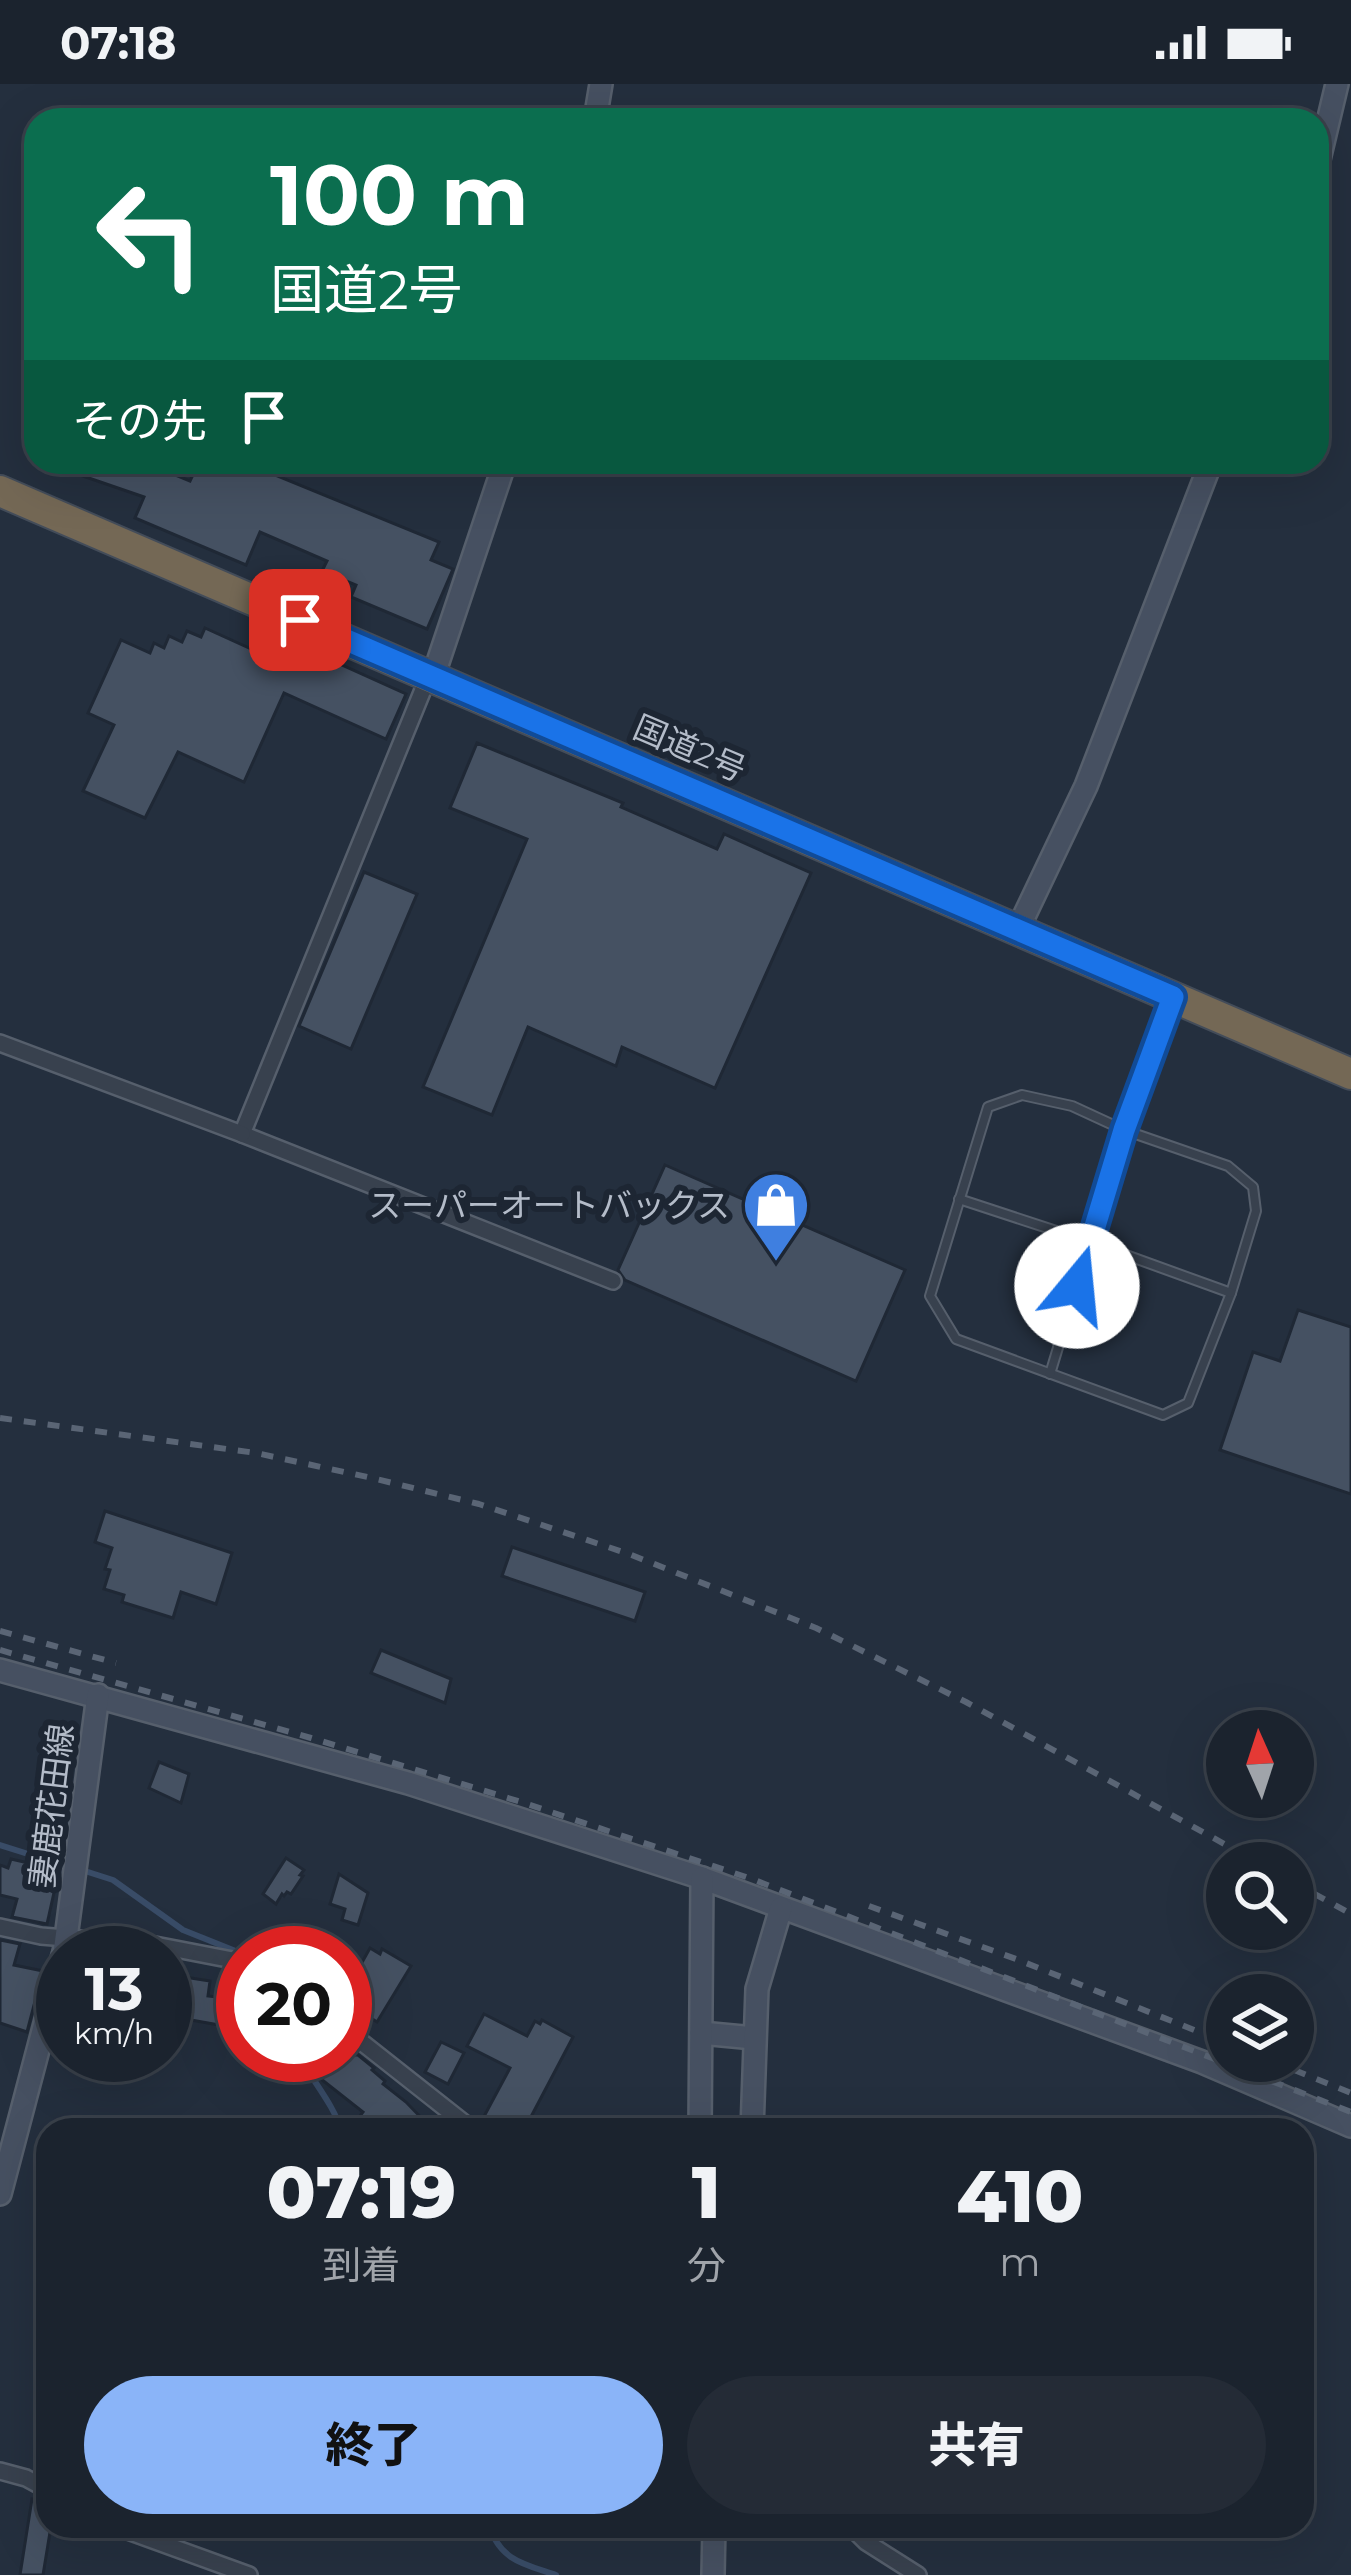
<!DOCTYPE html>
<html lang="ja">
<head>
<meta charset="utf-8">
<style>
	body { margin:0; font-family:Montserrat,"Noto Sans JP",sans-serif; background:#242b36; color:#f1f3f6; height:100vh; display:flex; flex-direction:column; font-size:45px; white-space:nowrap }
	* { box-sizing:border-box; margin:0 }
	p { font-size:39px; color:#a0a4aa }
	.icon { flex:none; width:66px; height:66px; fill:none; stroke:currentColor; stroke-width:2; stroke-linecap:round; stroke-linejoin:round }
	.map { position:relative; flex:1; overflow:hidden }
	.side { position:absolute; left:36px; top:2034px; width:1278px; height:420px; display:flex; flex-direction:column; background:#1b232e; border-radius:36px; box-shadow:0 12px 48px #0002,0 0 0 3px #39404a }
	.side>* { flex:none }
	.guide { position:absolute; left:24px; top:24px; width:1305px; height:366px; border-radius:36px; box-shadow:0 12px 48px #0002,0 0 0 3px #39404a; background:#0b6e4f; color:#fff; overflow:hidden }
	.needle { width:78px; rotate:357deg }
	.controls { position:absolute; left:1206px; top:1626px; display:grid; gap:24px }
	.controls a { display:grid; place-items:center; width:108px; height:108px; border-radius:50%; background:#1b232e; box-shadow:0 12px 48px #0002,0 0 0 3px #39404a; font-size:60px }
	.speed { position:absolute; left:36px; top:1842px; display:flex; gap:24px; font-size:60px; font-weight:700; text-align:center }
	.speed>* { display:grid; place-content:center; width:156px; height:156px; border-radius:50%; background:#1b232e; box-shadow:0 12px 48px #0002,0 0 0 3px #39404a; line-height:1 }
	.speed small { font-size:30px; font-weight:400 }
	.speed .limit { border:18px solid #d22; background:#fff; color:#111 }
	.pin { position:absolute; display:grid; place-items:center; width:102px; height:102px; color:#fff; margin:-51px; border-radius:24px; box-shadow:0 6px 18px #0006 }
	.me { position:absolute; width:132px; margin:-66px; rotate:17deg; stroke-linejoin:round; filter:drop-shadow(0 0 9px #0008) }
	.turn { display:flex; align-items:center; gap:42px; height:252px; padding:0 48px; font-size:54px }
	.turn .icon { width:156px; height:156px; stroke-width:2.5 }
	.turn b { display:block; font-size:84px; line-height:102px }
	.then { display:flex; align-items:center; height:114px; padding:0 48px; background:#0003; gap:24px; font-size:45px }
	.eta { display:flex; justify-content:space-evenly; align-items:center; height:204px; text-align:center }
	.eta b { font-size:72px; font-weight:800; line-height:84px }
	.button { display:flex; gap:24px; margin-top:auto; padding:24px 48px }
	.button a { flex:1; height:138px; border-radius:72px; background:#8ab4f8; color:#111; font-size:48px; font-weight:800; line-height:138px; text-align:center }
	.button a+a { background:#242b36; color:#f1f3f6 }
	.status { display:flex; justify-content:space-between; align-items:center; height:84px; padding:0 60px; background:#1b232e; direction:ltr }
	.status svg { height:33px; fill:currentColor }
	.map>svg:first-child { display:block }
</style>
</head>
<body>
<div class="status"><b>07:18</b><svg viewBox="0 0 49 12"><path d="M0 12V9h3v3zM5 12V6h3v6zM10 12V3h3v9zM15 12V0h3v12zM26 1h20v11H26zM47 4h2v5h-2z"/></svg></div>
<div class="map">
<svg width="1351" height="2491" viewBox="0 0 1351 2491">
	<rect width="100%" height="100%" fill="#242f3e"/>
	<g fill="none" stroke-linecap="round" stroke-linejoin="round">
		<g stroke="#394c67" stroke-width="6">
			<polyline points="0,1761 63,1781"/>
			<polyline points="88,1788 113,1796 183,1846 243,1870"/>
			<path d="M299,1971C312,1997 333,2019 341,2046"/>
			<path d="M489,2442C501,2477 524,2480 556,2491"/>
		</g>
	</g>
	<g fill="#455162" stroke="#1f2835" stroke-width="3">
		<polygon points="84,378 144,378 190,397 199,378 243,378 439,458 431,476 453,485 427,545 351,513 356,501 322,487 327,477 260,448 246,481 135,434 144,413 80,391"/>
		<polygon points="205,544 260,569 273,550 406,610 386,655 284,609 244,698 178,668 145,734 83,707 114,641 88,629 121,556 150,569 154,559 164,564 169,552 182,558 187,547 201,553"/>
		<polygon points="477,659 623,719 621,723 717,765 724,750 811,789 715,1004 622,963 616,982 528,943 492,1031 423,1003 527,755 450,724"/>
		<polygon points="364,788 417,810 351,965 299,942"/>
		<polygon points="665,1081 905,1186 856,1297 625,1196 618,1186"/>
		<polygon points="1298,1226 1351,1243 1351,1410 1220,1366 1253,1268 1280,1277"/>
		<polygon points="105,1427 232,1469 216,1520 181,1508 173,1534 122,1518 124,1511 104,1505 110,1486 105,1485 112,1464 95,1458"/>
		<polygon points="512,1463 645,1508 635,1537 502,1492"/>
		<polygon points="381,1566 451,1595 445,1619 371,1589"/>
		<polygon points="159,1678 189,1690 181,1719 149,1704"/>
		<polygon points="286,1774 304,1786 300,1791 303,1792 291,1810 287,1808 284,1812 282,1810 276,1820 263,1810"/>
		<polygon points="11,1775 59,1786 47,1840 12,1833 17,1815 0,1811 0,1781 8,1784"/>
		<polygon points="339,1790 368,1809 358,1841 342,1836 345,1825 330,1820"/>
		<polygon points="0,1856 20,1860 14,1881 43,1887 27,1948 0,1939"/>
		<polygon points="370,1864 380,1870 382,1865 411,1882 377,1938 357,1925 361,1919 345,1909"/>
		<polygon points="165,1890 210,1897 208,1912 243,1916 243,1939 237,1939 236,1944 191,1936 165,1928"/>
		<polygon points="484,1930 527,1952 535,1937 540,1940 542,1936 573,1953 524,2046 485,2046 481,2038 510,1984 467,1962"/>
		<polygon points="441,1958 464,1969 448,2000 425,1988"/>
		<polygon points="310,1971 358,1971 374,1984 372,1986 385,1997 383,2000 406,2018 433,2046 372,2046 362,2038 364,2035 360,2032 363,2028 321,1995 327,1988"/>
		<polygon points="32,2415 48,2418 48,2442 51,2442 43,2491 20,2491"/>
	</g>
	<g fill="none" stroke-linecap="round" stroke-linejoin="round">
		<g stroke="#565f6c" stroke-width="12">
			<g id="lane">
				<polygon points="1022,1011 1072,1022 1124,1046 1228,1082 1253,1103 1256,1127 1231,1209 1188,1319 1163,1331 956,1255 930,1212 988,1023"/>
				<polyline points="959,1115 1090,1158 1231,1209"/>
				<polyline points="1050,1290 1124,1046 1170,921"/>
			</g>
		</g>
		<g stroke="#565f6c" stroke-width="20">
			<g id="street">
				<polyline points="429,591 242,1050 613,1197"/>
				<polyline points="0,959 242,1050"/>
				<polyline points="0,1843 41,1852 155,1861 243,1878"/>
				<polyline points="345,1945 473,2046"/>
				<polyline points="0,2387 26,2394 48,2406"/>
				<polyline points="114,2442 249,2491"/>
				<polyline points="850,2442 866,2458 918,2491"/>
			</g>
		</g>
		<g stroke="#565f6c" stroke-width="26">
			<g id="secondary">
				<polyline points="595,36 601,0"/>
				<polyline points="1317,84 1337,0"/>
				<polyline points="433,593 505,378"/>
				<polyline points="1018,845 1086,702 1211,378"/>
				<polyline points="0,1586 408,1699 702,1794 1202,1978 1351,2042"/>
				<polyline points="64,1869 98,1611"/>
				<polyline points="701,1949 754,1954"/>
				<polyline points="700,2046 702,1794"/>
				<polyline points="752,2046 757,1905 781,1824"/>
				<polyline points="0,2110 63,1871"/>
				<polyline points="713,2491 714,2442"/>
			</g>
		</g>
		<g stroke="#434c59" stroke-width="34">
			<polyline id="highway" points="0,407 1351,990"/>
		</g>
		<use href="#lane" stroke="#38414e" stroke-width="8"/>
		<use href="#street" stroke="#38414e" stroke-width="15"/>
		<use href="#secondary" stroke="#465061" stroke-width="21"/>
		<use href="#highway" stroke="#746855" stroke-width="30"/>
		<g stroke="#5a6575" stroke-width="6" stroke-dasharray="12 12" stroke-linecap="butt">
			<polyline points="0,1334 256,1369 372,1394 479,1420 629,1470 816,1544 966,1618 1259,1779"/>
			<polyline points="0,1547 116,1579"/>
			<polyline points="0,1566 311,1654 521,1718 752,1795 1351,2028"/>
			<polyline points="1293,1798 1351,1830"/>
			<polyline points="869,1822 1016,1875 1227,1959"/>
			<polyline points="1272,1977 1351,2009"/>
		</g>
	</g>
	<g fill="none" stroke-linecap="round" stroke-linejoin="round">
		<g stroke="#114b97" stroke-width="30">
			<polyline id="route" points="300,536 1173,913 1124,1046 1077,1202"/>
		</g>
		<use href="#route" stroke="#1a73e8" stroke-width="21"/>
	</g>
	<defs>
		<g id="shop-pin" transform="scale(3.45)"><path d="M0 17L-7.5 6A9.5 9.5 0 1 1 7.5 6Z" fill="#3f7fe0" stroke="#1d2633"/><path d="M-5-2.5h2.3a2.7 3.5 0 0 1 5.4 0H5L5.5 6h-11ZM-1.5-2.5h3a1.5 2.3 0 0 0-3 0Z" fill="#fff"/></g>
	</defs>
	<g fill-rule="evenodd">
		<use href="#shop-pin" x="776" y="1121"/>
	</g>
	<g text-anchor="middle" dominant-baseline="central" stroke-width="12" stroke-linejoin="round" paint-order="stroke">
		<g font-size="33" fill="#b4bcc9" stroke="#1d2633">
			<text transform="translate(690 664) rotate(23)">国道2号</text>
			<text transform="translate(51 1722) rotate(-83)">妻鹿花田線</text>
		</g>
		<g font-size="33" fill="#b4bcc9" stroke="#1d2633" text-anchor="end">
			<text x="730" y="1121">スーパーオートバックス</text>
		</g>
	</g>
</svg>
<div class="controls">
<a><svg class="needle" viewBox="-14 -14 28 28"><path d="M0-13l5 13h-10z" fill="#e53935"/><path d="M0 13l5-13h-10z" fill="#a0a4aa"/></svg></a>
<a><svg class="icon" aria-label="search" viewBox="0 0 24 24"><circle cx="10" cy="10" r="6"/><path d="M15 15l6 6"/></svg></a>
<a><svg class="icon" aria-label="layers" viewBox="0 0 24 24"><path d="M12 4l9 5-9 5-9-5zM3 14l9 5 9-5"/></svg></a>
</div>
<div class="speed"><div>13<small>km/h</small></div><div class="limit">20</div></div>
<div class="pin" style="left:300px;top:536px;background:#d93025"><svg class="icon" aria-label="arrive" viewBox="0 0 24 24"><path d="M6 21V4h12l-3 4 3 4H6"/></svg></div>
<svg class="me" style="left:1077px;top:1202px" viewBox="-20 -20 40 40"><circle r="19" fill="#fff"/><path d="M0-13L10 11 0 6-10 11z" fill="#1a73e8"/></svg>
<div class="guide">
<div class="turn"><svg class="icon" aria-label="left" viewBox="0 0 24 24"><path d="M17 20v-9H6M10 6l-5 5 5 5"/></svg><div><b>100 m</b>国道2号</div></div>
<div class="then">その先<svg class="icon" aria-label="arrive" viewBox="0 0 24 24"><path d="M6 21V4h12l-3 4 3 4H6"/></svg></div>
</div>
<section class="side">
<div class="eta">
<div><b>07:19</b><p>到着</p></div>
<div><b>1</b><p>分</p></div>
<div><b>410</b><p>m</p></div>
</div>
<div class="button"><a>終了</a><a>共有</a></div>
</section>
</div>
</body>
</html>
